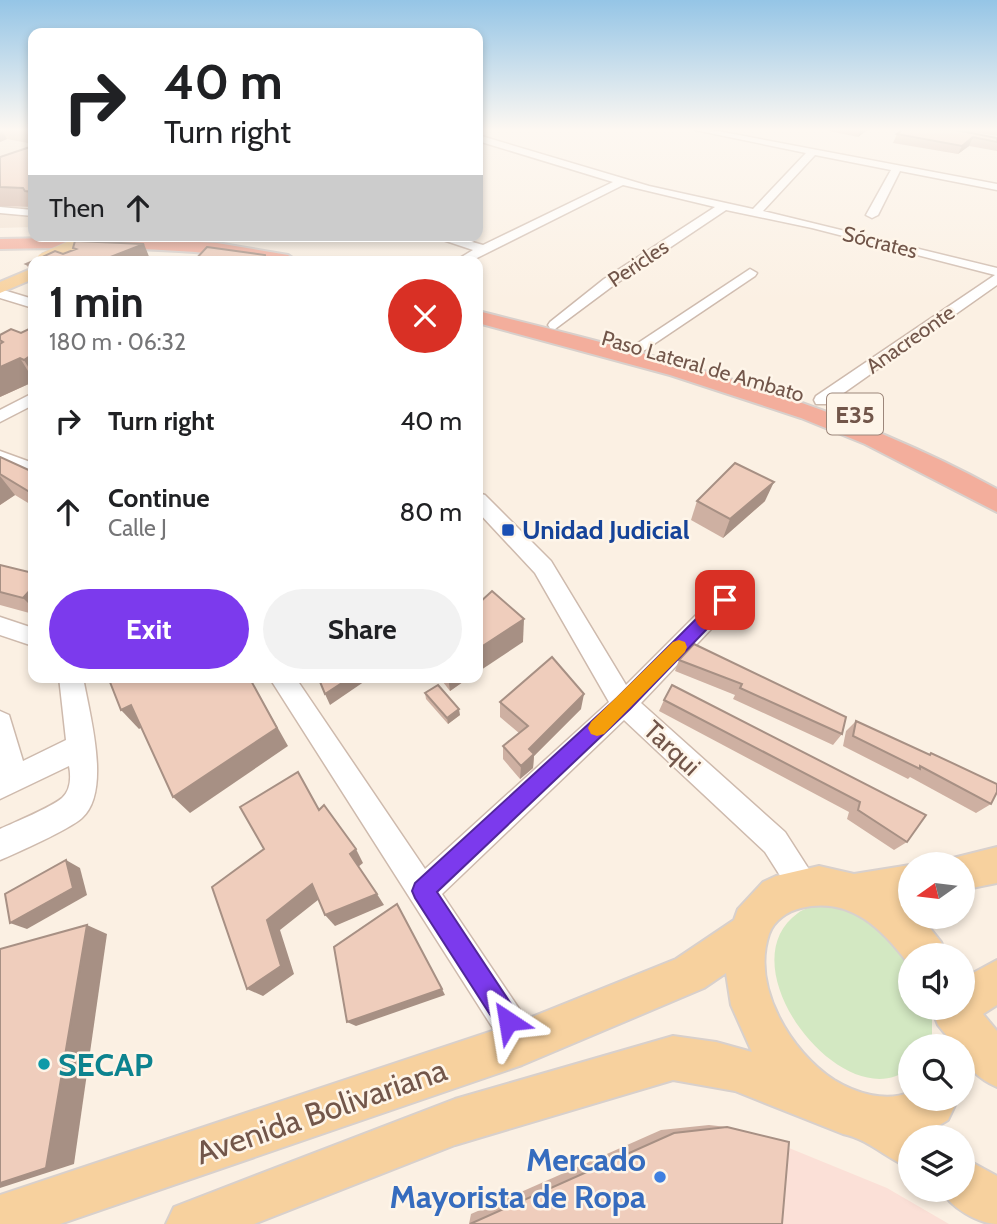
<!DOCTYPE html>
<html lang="en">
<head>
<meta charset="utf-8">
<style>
	body { margin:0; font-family:Cabin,sans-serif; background:#f2f2f2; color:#202124; height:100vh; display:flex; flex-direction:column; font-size:26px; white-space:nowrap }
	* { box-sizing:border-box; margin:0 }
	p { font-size:23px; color:#757577 }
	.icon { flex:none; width:38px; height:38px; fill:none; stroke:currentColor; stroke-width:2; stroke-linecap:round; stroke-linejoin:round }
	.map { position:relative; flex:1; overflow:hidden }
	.drawer { position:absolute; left:28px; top:256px; width:455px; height:427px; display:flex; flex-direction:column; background:#fff; border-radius:14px; box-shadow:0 4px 10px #0003 }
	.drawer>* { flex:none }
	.guide { position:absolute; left:28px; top:28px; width:455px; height:214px; border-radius:14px; box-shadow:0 4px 10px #0003; background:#fff; color:#202124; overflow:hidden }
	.needle { width:46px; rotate:256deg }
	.fabs { position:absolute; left:898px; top:852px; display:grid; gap:14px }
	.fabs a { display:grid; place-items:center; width:77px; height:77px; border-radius:50%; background:#fff; box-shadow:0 4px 10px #0003; font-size:35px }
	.pin { position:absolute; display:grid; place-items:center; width:60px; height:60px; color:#fff; margin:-30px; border-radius:14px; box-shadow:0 4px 10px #0006 }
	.me { position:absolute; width:77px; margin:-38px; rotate:327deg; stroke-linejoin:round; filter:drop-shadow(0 0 5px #0008) }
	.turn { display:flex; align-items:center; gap:24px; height:147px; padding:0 21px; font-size:32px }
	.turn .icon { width:91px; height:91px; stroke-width:2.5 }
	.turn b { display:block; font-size:49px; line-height:60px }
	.then { display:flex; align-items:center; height:66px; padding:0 21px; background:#0003; gap:14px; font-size:26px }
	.round { display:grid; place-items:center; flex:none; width:74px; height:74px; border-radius:37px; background:#f2f2f2 }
	.overview { display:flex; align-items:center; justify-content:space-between; height:119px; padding:0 21px }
	h1 { font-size:42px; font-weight:700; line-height:52px }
	.action { display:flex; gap:14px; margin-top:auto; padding:14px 21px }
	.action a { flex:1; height:80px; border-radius:42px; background:#7c3aed; color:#fff; font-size:28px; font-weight:700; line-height:80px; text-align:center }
	.action a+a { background:#f2f2f2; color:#202124 }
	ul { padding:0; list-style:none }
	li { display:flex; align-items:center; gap:21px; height:91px; padding:0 21px }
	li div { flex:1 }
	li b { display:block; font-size:26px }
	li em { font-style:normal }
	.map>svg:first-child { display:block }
</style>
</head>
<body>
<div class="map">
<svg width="997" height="1224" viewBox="0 0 997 1224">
	<rect width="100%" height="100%" fill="#fbf0e3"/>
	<polygon fill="#f2e2d2" points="0,130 33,130 33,227 0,228"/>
	<polygon fill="#fbe0d7" points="767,1139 887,1188 949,1224 758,1224"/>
	<path fill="#d3e8c2" d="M818,905C866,906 877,925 910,956V1008H932V1036L927,1046H910V1068C845,1121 723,966 798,913C803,909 812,907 818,905Z"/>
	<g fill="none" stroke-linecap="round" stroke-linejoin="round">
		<g stroke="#cebaad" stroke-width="3">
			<g id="minor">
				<polygon points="695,130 712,130 997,184 997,190 900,171 878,215 872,218 866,215 891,170 815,155 763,211 997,268 997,285 828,404 816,404 814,400 816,396 995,275 812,228 726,210 614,285 555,329 550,328 548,325 550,322 604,279 715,207 623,185 471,261 455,261 473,250 431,236 451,236 483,245 613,182 478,141 478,135 649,186 753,209 806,153"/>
				<polygon points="0,207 33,210 33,216 0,213"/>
				<polygon points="750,269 757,273 755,276 645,350 640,352 632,347"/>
				<polygon points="0,289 33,299 33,308 0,298"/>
				<polygon points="33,393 33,405 0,422 0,410"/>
				<polygon points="0,451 33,463 33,476 0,464"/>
				<polygon points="478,493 485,495 551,561 626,685 717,594 725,591 733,594 736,600 733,606 641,703 785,832 819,885 815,896 804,900 793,896 765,852 624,720 442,894 534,1031 539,1043 534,1055 522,1060 510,1055 269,677 295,677 425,869 609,702 535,573 478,512"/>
				<polygon points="0,617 33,628 33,646 0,635"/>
				<path d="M59,677H83C89,713 112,791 82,818C70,829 17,853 0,860V829C15,822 50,808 62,798C71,790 71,776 69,766L0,799V711L9,715L23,761L66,740Z"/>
			</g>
		</g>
		<g stroke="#d8d0cc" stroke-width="4">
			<g id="major">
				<polygon points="33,268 33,279 0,293 0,282"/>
				<polygon points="997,847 997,883 962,890 962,864 947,864 949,859"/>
				<path d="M910,865V903H906L910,907V917H921L941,942L947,956H910V966C883,929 850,896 801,908C788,911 774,920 769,934C751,987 791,1052 834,1080C855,1093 886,1103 910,1092V1099H958L948,1120L928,1132L930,1138H910V1168C886,1158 868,1139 843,1134L735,1091L673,1080L455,1145L254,1224H166L174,1207L455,1099L673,1036L716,1042L752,1052L731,1005L726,973L704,988L522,1065L60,1224H0V1195L522,1021L676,959L734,920L738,909L763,882L776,876L819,866L854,874Z"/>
				<path d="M997,960V1005L983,1014L997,1031V1087C981,1080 962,1066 962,1046H955L938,1025L932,1010L962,1008V979Z"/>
				<path d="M962,1157L997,1176V1224C979,1224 949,1207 942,1190H962Z"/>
			</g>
		</g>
		<g stroke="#d8d0cc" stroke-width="4">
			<g id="highway">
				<path d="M109,237L217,243L288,255L297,261C257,261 219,253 179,251C119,247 60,248 0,249V239Z"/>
				<path d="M478,311C656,355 835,400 997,489V512L865,444L801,418L670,375L478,323Z"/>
			</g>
		</g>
		<use href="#minor" fill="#fff" fill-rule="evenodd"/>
		<use href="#major" fill="#f7d19e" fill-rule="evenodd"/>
		<use href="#highway" fill="#f3ae9c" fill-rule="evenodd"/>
		<g stroke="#d8d0cc" stroke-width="18" stroke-linecap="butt">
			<polyline id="major-bridge" points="45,261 101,236"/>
		</g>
		<use href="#major-bridge" stroke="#f7d19e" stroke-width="17"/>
	</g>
	<g fill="#ceb0a2">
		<polygon points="0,130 33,130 33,144 7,139 0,142"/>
		<polygon points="830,130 867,130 858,137 829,131"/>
		<polygon points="960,130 997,130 997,136"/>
		<polygon points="897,134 997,138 997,151 969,146 958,154 893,143"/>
		<polygon points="33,146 33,207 0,206 0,157"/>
		<polygon points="33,261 33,277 26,264"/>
		<polygon points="33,327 33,382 0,397 0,335 21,333"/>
		<polygon points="0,457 33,472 33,506 15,495 0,505"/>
		<polygon points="697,501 765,501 723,538 691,520"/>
		<polygon points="0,565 33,573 33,614 0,605"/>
		<polygon points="694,644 842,734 833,745 733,699 735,695 675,671 679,660"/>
		<polygon points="439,677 470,677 450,691"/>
		<polygon points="425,693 460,715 448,724 426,699"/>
		<polygon points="664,700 926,815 907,842 894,850 847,819 849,812 659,711"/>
		<polygon points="500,702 581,709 534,756 533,768 520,779 503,759 503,746 519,733 500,717"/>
		<polygon points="856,721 928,755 931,753 991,804 976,813 910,777 908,779 843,746 846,731"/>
		<polygon points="709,1125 727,1127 782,1224 469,1224 471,1214 661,1130"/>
	</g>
	<g fill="#a79084">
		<polygon points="0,130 2,130 7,139 0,142"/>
		<polygon points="861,130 867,130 858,137"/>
		<polygon points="973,137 969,146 958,154 962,146"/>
		<polygon points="144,244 150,259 145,261 100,261"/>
		<polygon points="33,354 33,375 24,360"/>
		<polygon points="20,358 33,379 33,382 0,397 0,367"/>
		<polygon points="0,476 15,495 0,505"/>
		<polygon points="774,482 765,501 723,538 730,519"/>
		<polygon points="33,587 33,608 23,598"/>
		<polygon points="524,619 523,642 478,672 478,649"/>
		<polygon points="249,677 288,746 190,813 173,797"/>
		<polygon points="351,677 371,677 330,705 325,694"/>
		<polygon points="448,677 470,677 450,691"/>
		<polygon points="584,694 581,709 534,756 533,768 520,779 521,766 529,749"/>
		<polygon points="131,705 148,724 139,729 121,710"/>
		<polygon points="459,709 460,715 448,724 447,718"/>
		<polygon points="356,849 363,863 358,867 350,854"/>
		<polygon points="66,860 80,868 87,895 27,929 10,923"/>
		<polygon points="312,884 323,896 280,930 294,974 263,996 247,989 267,920"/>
		<polygon points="377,894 384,905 335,926 325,915"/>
		<polygon points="87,925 107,934 74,1164 0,1188 0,1183"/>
		<polygon points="442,989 445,995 356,1026 347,1022"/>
	</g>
	<g fill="#efcdbc" stroke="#a79084" stroke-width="2">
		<polygon points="902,130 956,130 997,138 997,142 973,137 962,146 897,134"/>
		<polygon points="33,146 33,192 25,191 23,188 0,187 0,157"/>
		<polygon points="75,241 144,244 100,261 34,261 55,251 63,254 76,249 73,248"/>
		<polygon points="207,247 265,255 265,261 194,261"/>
		<polygon points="33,261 33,267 26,264"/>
		<polygon points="33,327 33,354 24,360 20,358 0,367 0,344 3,342 0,340 0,335 11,329 21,333"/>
		<polygon points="0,457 33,472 33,494 0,474"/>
		<polygon points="735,463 774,482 730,519 697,501"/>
		<polygon points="0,565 33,573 33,587 23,598 0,592"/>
		<polygon points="492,591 524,619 478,649 478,604"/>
		<polygon points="694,644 846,717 842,734 740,688 742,684 679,660"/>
		<polygon points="552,657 584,694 529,749 534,754 521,766 503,746 528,726 500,702"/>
		<polygon points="108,677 249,677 277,728 173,797 131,705 121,710"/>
		<polygon points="318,677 351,677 325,694"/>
		<polygon points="438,685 459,709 447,718 425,693"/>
		<polygon points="672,685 926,815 907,842 858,810 860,802 664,700"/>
		<polygon points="856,721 930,755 931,753 997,784 997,792 991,804 920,766 920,769 853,736"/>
		<polygon points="298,772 319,810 324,805 356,849 350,854 377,894 325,915 312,884 267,920 281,966 247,989 212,887 264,849 240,807"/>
		<polygon points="66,860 73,888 10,923 5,894"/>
		<polygon points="397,904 442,989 347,1022 334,947"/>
		<polygon points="87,925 46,1168 0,1183 0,949"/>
		<polygon points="727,1127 789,1142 782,1224 470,1224 674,1133"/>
	</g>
	<linearGradient id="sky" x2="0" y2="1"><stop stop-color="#95c5e6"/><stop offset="0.43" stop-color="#fdf8f2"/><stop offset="1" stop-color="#fdf8f2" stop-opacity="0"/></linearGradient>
	<rect width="997" height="301" fill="url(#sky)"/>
	<polygon fill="#7c3aed" stroke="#51269a" stroke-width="2" points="725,594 733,600 731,604 630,709 437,892 517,1013 520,1021 517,1030 508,1033 500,1030 415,898 412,891 415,883 617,698 719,596"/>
	<polygon fill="#f59e0b" points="679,640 685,642 687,647 685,652 604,734 597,736 591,734 588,728 591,722 673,642"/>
	<rect fill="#1a4fb4" stroke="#fef5e9" stroke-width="2.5" x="501" y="523" width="14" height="14" rx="3.5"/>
	<circle fill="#0f9aa8" stroke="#fef5e9" stroke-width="2.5" cx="44" cy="1064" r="7"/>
	<circle fill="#3f7fe0" stroke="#fef5e9" stroke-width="2.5" cx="660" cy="1177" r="7"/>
	<g text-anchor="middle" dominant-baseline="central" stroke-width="5" stroke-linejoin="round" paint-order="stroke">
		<g font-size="21" fill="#72564a" stroke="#fef5e9">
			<text transform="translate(880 242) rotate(14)">Sócrates</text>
			<text transform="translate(638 263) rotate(-34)">Pericles</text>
			<text transform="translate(910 339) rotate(-35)">Anacreonte</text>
			<text transform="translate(703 366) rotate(16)">Paso Lateral de Ambato</text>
		</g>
		<rect fill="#fef5e9" stroke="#9c867a" stroke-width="2" x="827" y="393.5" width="56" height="41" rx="5"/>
		<g font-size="24" font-weight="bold" fill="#72564a">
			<text x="855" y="414">E35</text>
		</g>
		<g font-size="26" font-weight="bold" fill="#164399" stroke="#fef5e9" text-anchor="start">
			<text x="522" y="530">Unidad Judicial</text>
		</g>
		<g font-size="26" fill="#72564a" stroke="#fef5e9">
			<text transform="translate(672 748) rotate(43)">Tarqui</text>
		</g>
		<g font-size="32" font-weight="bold" fill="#0d838f" stroke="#fef5e9" text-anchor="start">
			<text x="58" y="1064">SECAP</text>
		</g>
		<g font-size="32" fill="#72564a" stroke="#fef5e9">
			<text transform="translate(321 1111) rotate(-19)">Avenida Bolivariana</text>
		</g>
		<g font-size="32" font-weight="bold" fill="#366cbe" stroke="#fef5e9" text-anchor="end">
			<text x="646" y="1159">Mercado<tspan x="646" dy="37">Mayorista de Ropa</tspan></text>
		</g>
	</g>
</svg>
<div class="fabs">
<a><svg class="needle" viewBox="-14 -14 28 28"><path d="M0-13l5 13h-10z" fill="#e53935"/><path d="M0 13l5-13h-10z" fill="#757577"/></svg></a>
<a><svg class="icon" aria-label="sound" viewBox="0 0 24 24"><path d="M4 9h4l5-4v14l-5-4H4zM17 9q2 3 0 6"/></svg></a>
<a><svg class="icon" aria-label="search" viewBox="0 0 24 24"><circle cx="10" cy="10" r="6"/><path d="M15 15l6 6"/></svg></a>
<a><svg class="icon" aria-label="layers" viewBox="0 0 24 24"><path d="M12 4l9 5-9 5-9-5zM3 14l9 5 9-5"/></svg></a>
</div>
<div class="pin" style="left:725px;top:600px;background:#d93025"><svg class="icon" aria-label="arrive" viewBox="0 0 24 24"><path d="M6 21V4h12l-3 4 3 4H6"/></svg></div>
<svg class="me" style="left:508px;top:1021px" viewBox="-20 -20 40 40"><path d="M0-17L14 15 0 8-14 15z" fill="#7c3aed" stroke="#fff" stroke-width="4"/></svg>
<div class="guide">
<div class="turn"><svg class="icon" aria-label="right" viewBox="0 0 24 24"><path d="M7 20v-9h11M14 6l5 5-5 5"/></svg><div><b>40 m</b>Turn right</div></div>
<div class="then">Then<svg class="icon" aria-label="ahead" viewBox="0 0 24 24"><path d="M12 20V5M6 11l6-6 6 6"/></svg></div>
</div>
<section class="drawer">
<div class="overview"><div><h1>1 min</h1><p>180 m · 06:32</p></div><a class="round" style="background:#d93025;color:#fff"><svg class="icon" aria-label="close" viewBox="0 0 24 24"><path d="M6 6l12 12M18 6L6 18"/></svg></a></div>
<ul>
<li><svg class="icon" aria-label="right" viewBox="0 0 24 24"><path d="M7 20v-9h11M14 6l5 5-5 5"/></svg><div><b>Turn right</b></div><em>40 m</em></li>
<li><svg class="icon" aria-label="ahead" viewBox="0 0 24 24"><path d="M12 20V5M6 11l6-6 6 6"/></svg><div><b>Continue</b><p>Calle J</p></div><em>80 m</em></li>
</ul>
<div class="action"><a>Exit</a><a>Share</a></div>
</section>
</div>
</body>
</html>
